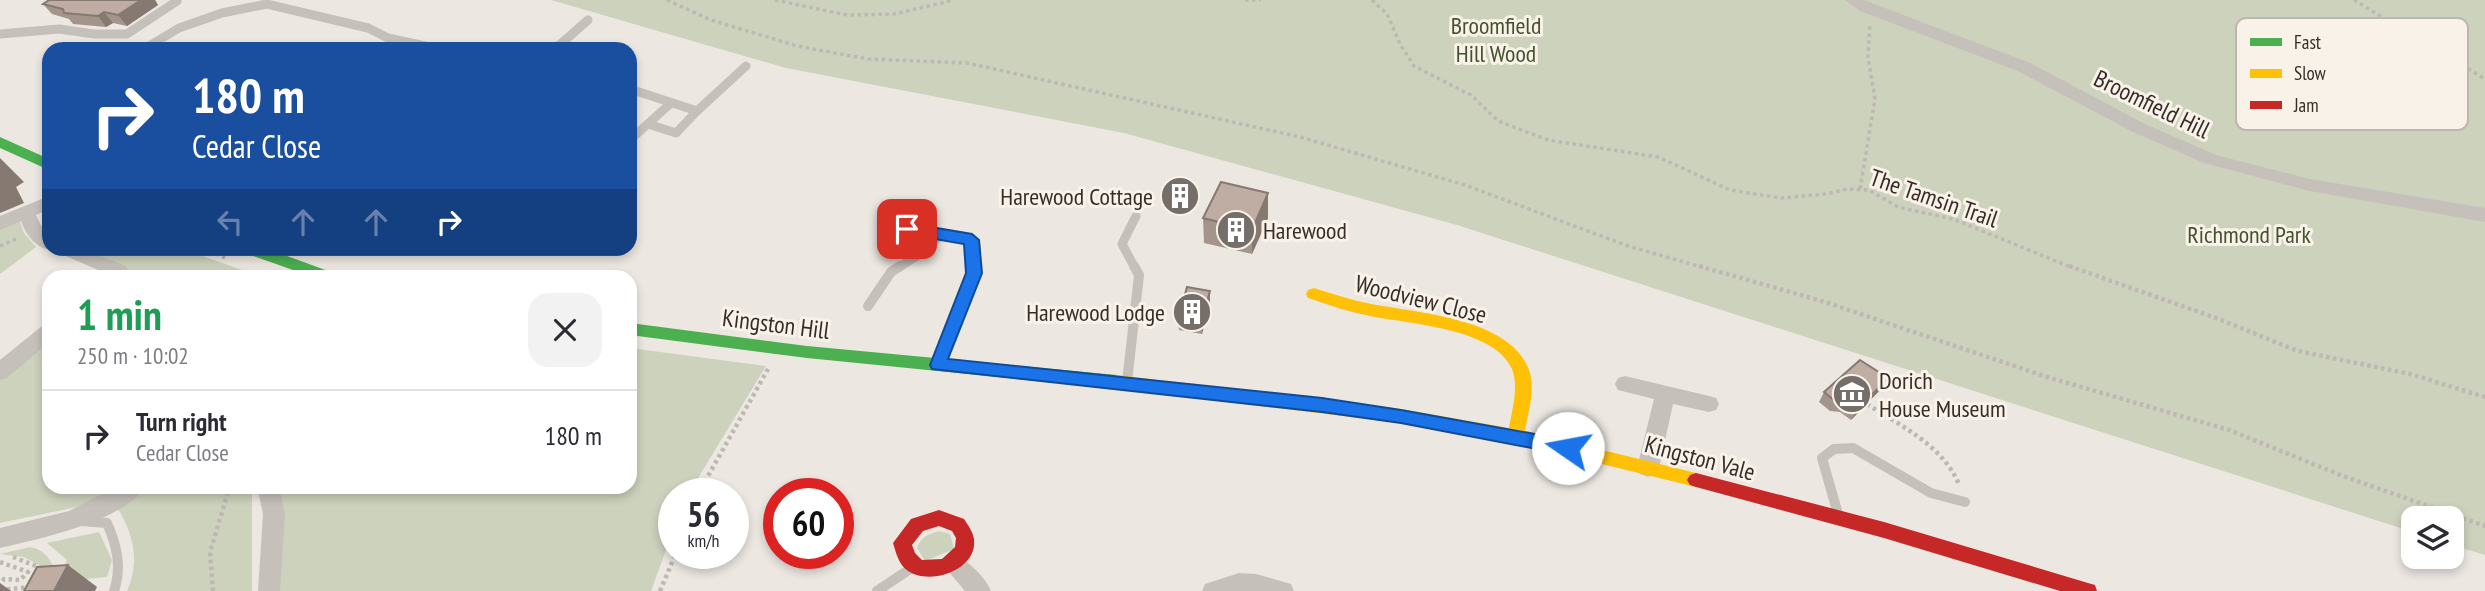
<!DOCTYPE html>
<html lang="en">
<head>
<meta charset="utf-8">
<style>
	body { margin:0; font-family:"PT Sans Narrow",sans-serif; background:#f2f2f3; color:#2b2b33; height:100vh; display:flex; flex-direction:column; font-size:26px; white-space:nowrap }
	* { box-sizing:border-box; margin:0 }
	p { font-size:23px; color:#7c7c81 }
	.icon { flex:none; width:38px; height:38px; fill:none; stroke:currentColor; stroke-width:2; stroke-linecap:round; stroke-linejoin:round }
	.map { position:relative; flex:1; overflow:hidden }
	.panel { position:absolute; left:42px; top:270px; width:595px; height:224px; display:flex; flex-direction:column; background:#fff; border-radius:21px; box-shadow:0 4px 10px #0003 }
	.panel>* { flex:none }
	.banner { position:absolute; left:42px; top:42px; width:595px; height:214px; border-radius:21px; box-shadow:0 4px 10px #0003; background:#1a4fa0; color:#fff; overflow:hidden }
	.buttons { position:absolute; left:2401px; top:506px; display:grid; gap:14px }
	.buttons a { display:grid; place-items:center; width:63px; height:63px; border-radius:14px; background:#fff; box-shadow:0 4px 10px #0003; font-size:35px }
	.speed { position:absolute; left:658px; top:478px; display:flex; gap:14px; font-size:35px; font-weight:700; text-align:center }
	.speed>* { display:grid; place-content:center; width:91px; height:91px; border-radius:50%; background:#fff; box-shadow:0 4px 10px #0003; line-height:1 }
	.speed small { font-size:18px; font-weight:400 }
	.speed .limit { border:10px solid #d22; background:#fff; color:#111 }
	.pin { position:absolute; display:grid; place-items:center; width:60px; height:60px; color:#fff; margin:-30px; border-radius:14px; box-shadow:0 4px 10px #0006 }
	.me { position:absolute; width:77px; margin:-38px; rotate:282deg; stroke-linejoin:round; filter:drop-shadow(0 0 5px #0008) }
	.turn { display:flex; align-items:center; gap:24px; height:147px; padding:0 35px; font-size:32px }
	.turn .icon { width:91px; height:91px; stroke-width:2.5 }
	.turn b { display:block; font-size:49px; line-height:60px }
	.lanes { display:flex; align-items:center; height:66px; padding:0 35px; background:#0003; justify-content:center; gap:35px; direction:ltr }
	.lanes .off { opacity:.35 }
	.round { display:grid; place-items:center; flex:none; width:74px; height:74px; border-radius:21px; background:#f2f2f3 }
	.summary { display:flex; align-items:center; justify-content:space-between; height:119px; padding:0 35px }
	h1 { font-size:42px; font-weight:800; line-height:52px; color:#1e9e55 }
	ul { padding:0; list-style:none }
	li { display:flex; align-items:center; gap:21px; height:91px; padding:0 35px; border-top:2px solid #e1e1e2 }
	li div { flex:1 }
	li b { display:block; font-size:26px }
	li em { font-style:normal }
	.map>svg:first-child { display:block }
</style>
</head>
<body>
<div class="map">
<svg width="2485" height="591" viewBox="0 0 2485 591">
	<rect width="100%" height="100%" fill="#ece7e1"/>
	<g fill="#ccd2bc">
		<polygon points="551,0 2485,0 2485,555 2452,545 2452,518 2413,518 2413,532 1457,225 1124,133 786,68"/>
		<polygon points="19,219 24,233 36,247 0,274 0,227"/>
		<polygon points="74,249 183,249 259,276 121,276 127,267"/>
		<polygon points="49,339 49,486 123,487 77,507 0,523 0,379"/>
		<polygon points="630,348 766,366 689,493 674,494 674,528 651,591 277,591 277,487 630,486"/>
		<path d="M143,487H252V591H127C140,562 134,535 118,509Z"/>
		<path d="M939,531L950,534L954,549L925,561L917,548C921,537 928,534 939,531Z"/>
		<polygon points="99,532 112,560 107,577 56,582 67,560 47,543"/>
		<path d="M30,547C42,549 48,556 53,566L52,572L24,557L0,554Z"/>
	</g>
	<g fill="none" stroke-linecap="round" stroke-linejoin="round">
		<g stroke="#beb8b3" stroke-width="3.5" stroke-dasharray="3.5 3.5" stroke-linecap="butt">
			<polyline points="667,0 711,20 797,46 868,59 967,63 1300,137 1465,185 1628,246 1705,268"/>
			<polyline points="775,0 847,15 894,14 954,0"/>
			<polyline points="1245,0 1261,0"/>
			<polyline points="1372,0 1387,14 1400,44 1414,66 1471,95 1498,121 1548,140 1658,157 1730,190 1781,198 1826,194 1847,189 1869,190 1898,207 1953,219 2073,268"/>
			<polyline points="2354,0 2485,79"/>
			<polyline points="1860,189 1875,99 1868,57 1870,24"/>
			<polyline points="0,246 18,238"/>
			<polyline points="203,248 225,258"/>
		</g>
		<g stroke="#beb8b3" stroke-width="4.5" stroke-dasharray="3.5 3.5" stroke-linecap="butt">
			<polyline points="1699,266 1825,302 2047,377 2229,430 2343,476 2485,526"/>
			<polyline points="2069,266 2216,318 2298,351 2410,374 2485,397"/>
			<polyline points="365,276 368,274"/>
			<path d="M1867,404C1902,427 1941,444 1959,484"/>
			<polyline points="698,494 768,369"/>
			<polyline points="13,557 41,568"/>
			<polyline points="0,562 28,572 20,580 4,579 0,584"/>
			<polyline points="0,590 31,587"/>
			<polyline points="213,591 210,552 230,486"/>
			<polyline points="660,591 676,553"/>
		</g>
		<g stroke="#c6c0ba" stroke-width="9">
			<polyline points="0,34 59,29 94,34 127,34 177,1"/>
			<polyline points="144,49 179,28 222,13 267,4 368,28 388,38 439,49"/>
			<polyline points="514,49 540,49"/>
			<polyline points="555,49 588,20"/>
			<polyline points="630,89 697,111 676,133 648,124"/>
			<polyline points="697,111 746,66"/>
			<polyline points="630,140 671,103"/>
			<polyline points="898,268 920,254 941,235"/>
			<polyline points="1135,268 1122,244 1136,216"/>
		</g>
		<g stroke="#c6c0ba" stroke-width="10">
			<polyline points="868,306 891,272 900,266"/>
			<polyline points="1127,382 1139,275 1134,266"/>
			<polyline points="1838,514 1822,458 1834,449 1853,448 1931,493 1965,502"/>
			<path d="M81,521L107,523C117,546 122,567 114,591"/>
			<polyline points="877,591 910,569"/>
		</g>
		<g fill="#c6c0ba" fill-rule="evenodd">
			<polygon points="1845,0 1864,0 2030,63 2145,124 2216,155 2310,179 2485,208 2485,222 2310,191 2204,163 2133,132 2018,71 1860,11"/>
			<path d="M49,196V209L36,215L42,227L49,234V248H80L126,266L128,271L126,276H104L105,273L52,250C36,249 26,235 21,221L0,230V216Z"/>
			<polygon points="49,323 49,342 7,378 0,380 0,360 42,326"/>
			<polygon points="1625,376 1709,396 1716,398 1719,404 1716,410 1709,412 1673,404 1659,468 1656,474 1648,477 1640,474 1637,468 1654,399 1618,390 1615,384 1618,378"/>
			<path d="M117,486H145C128,520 35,540 0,548V528L69,511Z"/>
			<polygon points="257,486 279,486 285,514 280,591 258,591 263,514"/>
			<path d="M954,555C968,560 985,577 991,591H965L943,565L946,558Z"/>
			<polygon points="1239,573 1256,574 1291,584 1294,591 1202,591 1205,584"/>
		</g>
		<g fill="#4caf50" fill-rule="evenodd">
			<polygon points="0,137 49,159 49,170 0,148"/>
			<polygon points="240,248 265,248 331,272 334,276 310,276 242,252"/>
			<polygon points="630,323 807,346 1117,375 1123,377 1125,382 1123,387 1117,389 807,358 630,335"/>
		</g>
		<g fill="#ffc107" fill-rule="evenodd">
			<polygon points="907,224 972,234 980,240 982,273 946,365 944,370 932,370 930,365 966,273 965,244 902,233 899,229"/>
			<path d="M1314,288C1333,294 1351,300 1371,304C1417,313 1514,318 1530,373C1535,391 1528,413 1525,431L1696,473L1702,475L1705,480L1702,485L1696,487L1516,443L1401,423L1117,389L1111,387L1109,382L1111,377L1117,375L1401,409L1509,428C1512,410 1519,387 1512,369C1494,328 1409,324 1370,316C1349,312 1329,305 1308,298L1306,294L1308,290Z"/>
		</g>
		<g fill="#c62828" fill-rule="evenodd">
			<polygon points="1696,473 1884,522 2088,583 2095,585 2097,591 2060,591 1884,538 1696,487 1690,485 1687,480 1690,475"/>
			<path d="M939,510L964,519C968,525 973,532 974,539C978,570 930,586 908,571C899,565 896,553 893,543L911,519ZM939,526L952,531L956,538L955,547L942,559L922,560L915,553L912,545L923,531Z"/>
		</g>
	</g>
	<g fill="#a4958c">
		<polygon points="49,0 155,0 158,5 127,26 113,23 106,27 73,24 69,19 52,14 43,4"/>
		<polygon points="1268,193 1268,218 1252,254 1204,243 1203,218"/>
		<polygon points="1210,301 1202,334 1179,330 1178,320"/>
		<polygon points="1882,388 1851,420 1840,412 1830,411 1819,402 1824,392"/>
	</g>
	<g fill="#867972">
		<polygon points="141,0 155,0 158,5 127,26 118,15"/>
		<polygon points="104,12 113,23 106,27 98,16"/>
		<polygon points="0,158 24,182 16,187 24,203 0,213"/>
		<polygon points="1268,193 1268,218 1252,254 1252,230"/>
		<polygon points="1210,291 1210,301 1202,334 1201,323"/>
		<polygon points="1888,378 1882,388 1851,420 1857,410"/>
		<polygon points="68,565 97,587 95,591 54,591"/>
		<polygon points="0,583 11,591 0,591"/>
	</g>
	<g fill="#bfada3" stroke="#867972" stroke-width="2">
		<polygon points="49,0 141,0 118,15 104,12 98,16 64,13 63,9 43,4"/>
		<polygon points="1221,182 1268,193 1252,230 1203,218"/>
		<polygon points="1187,287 1210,291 1201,323 1178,320"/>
		<polygon points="1860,360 1888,378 1857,410 1846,402 1835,401 1824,392"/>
		<polygon points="68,565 54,591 24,591 37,567"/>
	</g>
	<polygon fill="#1a73e8" stroke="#114b97" stroke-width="2" points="907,223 972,234 979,240 982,273 948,359 1322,398 1401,410 1568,440 1574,443 1577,448 1574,453 1568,455 1401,423 1322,412 932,369 930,365 966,273 964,244 901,233 899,229"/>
	<defs>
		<g id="building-disc" transform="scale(2.0125)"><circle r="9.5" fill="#766e69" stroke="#f9f2e9"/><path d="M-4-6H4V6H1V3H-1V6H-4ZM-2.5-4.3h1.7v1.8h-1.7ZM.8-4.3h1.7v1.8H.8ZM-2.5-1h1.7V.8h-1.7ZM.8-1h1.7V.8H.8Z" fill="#fff"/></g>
		<g id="museum-disc" transform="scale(2.0125)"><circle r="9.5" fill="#766e69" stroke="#f9f2e9"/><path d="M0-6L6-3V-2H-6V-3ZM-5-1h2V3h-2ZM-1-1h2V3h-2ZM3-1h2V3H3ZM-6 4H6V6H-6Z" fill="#fff"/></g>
	</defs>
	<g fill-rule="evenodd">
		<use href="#building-disc" x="1180" y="196"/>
		<use href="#building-disc" x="1236" y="230"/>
		<use href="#building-disc" x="1192" y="312"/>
		<use href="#museum-disc" x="1852" y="394"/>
	</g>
	<g text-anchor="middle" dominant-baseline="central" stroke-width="6" stroke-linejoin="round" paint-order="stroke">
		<g font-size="24" fill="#43532d" stroke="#f9f2e9">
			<text x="1496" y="25">Broomfield<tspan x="1496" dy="28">Hill Wood</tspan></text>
			<text x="2249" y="234">Richmond Park</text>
		</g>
		<g font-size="24" fill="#362d28" stroke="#f9f2e9">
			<text transform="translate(2152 104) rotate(26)">Broomfield Hill</text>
			<text transform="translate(1934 198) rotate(19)">The Tamsin Trail</text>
			<text transform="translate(1421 299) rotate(14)">Woodview Close</text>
			<text transform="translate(776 324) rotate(7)">Kingston Hill</text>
			<text transform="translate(1700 458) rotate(15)">Kingston Vale</text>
		</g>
		<g font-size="24" fill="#362d28" stroke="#f9f2e9" text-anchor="end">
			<text x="1153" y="196">Harewood Cottage</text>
			<text x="1263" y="230" text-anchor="start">Harewood</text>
			<text x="1165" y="312">Harewood Lodge</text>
			<text x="1879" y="380" text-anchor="start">Dorich<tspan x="1879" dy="28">House Museum</tspan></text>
		</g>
	</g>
	<rect x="2236" y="18" width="232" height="112" rx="10" fill="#f9f2e9" stroke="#beb7af" stroke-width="2"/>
	<rect x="2250" y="38" width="32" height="8" fill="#4caf50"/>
	<rect x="2250" y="69" width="32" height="9" fill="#ffc107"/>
	<rect x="2250" y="101" width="32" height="8" fill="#c62828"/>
	<g font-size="19" fill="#362d28">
		<text x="2294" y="49">Fast</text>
		<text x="2294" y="80">Slow</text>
		<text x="2294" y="112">Jam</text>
	</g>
</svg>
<div class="buttons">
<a><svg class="icon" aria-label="layers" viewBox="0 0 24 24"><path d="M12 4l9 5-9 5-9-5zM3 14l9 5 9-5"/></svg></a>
</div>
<div class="speed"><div>56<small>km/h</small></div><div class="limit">60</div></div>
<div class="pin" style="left:907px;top:229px;background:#d93025"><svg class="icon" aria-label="arrive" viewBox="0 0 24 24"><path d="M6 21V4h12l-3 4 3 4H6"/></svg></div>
<svg class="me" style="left:1568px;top:448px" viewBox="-20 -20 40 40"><circle r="19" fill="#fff"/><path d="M0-13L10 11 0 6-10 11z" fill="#1a73e8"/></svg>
<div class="banner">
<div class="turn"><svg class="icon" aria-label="right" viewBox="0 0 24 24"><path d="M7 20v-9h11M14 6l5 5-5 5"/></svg><div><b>180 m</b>Cedar Close</div></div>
<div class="lanes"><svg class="icon off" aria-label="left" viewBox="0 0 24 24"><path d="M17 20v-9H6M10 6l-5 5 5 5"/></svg><svg class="icon off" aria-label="ahead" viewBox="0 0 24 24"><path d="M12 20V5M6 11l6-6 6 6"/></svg><svg class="icon off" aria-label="ahead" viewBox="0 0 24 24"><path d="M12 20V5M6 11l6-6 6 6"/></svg><svg class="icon" aria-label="right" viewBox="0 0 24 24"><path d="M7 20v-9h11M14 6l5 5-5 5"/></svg></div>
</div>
<section class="panel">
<div class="summary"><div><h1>1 min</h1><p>250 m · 10:02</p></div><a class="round"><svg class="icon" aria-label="close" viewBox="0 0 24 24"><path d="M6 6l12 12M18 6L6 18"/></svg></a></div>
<ul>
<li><svg class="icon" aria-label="right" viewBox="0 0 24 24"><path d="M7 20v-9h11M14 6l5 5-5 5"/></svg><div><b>Turn right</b><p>Cedar Close</p></div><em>180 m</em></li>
</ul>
</section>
</div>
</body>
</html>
